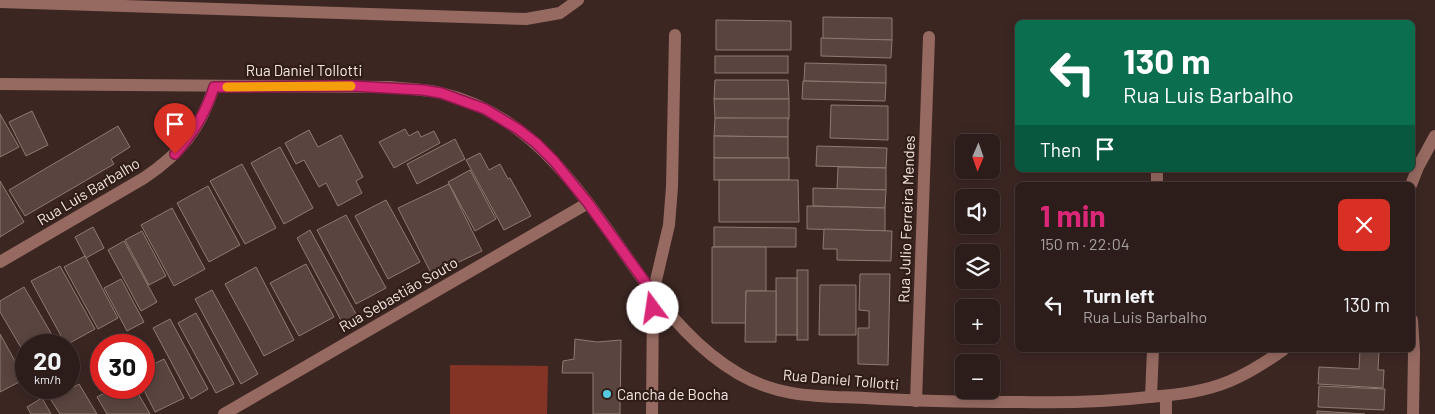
<!DOCTYPE html>
<html lang="en">
<head>
<meta charset="utf-8">
<style>
	body { margin:0; font-family:Barlow,sans-serif; background:#342523; color:#f1f3f6; height:100vh; display:flex; flex-direction:column; font-size:19px; white-space:nowrap }
	* { box-sizing:border-box; margin:0 }
	p { font-size:16px; color:#a6a1a2 }
	.icon { flex:none; width:28px; height:28px; fill:none; stroke:currentColor; stroke-width:2; stroke-linecap:round; stroke-linejoin:round }
	.map { position:relative; flex:1; overflow:hidden }
	.panel { position:absolute; left:1015px; top:182px; width:400px; height:170px; display:flex; flex-direction:column; background:#2c1c1a; border-radius:8px; box-shadow:0 2px 12px #0003,0 0 0 1px #483a39 }
	.panel>* { flex:none }
	.banner { position:absolute; left:1015px; top:20px; width:400px; height:152px; border-radius:8px; box-shadow:0 2px 12px #0003,0 0 0 1px #483a39; background:#0b6e4f; color:#fff; overflow:hidden }
	.needle { width:32px; rotate:182deg }
	.tools { position:absolute; left:955px; top:134px; display:grid; gap:10px }
	.tools a { display:grid; place-items:center; width:45px; height:45px; border-radius:8px; background:#2c1c1a; box-shadow:0 2px 12px #0003,0 0 0 1px #483a39; font-size:25px }
	.speed { position:absolute; left:15px; top:334px; display:flex; gap:10px; font-size:25px; font-weight:700; text-align:center }
	.speed>* { display:grid; place-content:center; width:65px; height:65px; border-radius:50%; background:#2c1c1a; box-shadow:0 2px 12px #0003,0 0 0 1px #483a39; line-height:1 }
	.speed small { font-size:12px; font-weight:400 }
	.speed .limit { border:8px solid #d22; background:#fff; color:#111 }
	.pin { position:absolute; display:grid; place-items:center; width:42px; height:42px; color:#fff; margin:-51px -21px; border-radius:50% 50% 50% 0; rotate:-45deg; box-shadow:0 0 5px #0007 }
	.pin .icon { rotate:45deg }
	.me { position:absolute; width:55px; margin:-28px; rotate:346deg; stroke-linejoin:round; filter:drop-shadow(0 0 4px #0008) }
	.turn { display:flex; align-items:center; gap:18px; height:105px; padding:0 25px; font-size:22px }
	.turn .icon { width:65px; height:65px; stroke-width:2.5 }
	.turn b { display:block; font-size:35px; line-height:42px }
	.then { display:flex; align-items:center; height:48px; padding:0 25px; background:#0003; gap:10px; font-size:19px }
	.round { display:grid; place-items:center; flex:none; width:52px; height:52px; border-radius:8px; background:#342523 }
	.summary { display:flex; align-items:center; justify-content:space-between; height:85px; padding:0 25px }
	h1 { font-size:30px; font-weight:700; line-height:38px; color:#db2777 }
	ul { padding:0; list-style:none }
	li { display:flex; align-items:center; gap:15px; height:75px; padding:0 25px }
	li div { flex:1 }
	li b { display:block; font-size:19px }
	li em { font-style:normal }
	.map>svg:first-child { display:block }
</style>
</head>
<body>
<div class="map">
<svg width="1435" height="414" viewBox="0 0 1435 414">
	<rect width="100%" height="100%" fill="#3b2622"/>
	<polygon fill="#843425" points="450,365 548,366 547,414 450,414"/>
	<g fill="#5a443f" stroke="#917973">
		<polygon points="823,17 892,18 892,40 823,39"/>
		<polygon points="716,20 791,21 791,50 716,50"/>
		<polygon points="821,38 892,40 891,58 821,56"/>
		<rect x="715" y="56" width="73" height="17"/>
		<polygon points="805,63 886,65 886,83 804,81"/>
		<polygon points="715,80 788,80 789,99 714,99"/>
		<polygon points="803,81 886,83 885,101 802,99"/>
		<polygon points="714,99 789,99 789,119 715,118"/>
		<polygon points="831,105 888,106 888,140 830,138"/>
		<polygon points="32,111 48,145 26,156 9,122"/>
		<polygon points="0,114 19,147 0,157"/>
		<polygon points="715,118 788,118 788,137 714,136"/>
		<polygon points="118,126 130,147 111,159 114,164 25,216 9,190"/>
		<polygon points="405,129 409,136 418,131 421,137 434,131 440,143 394,168 379,142"/>
		<polygon points="309,130 318,147 341,135 363,177 356,181 362,193 338,206 326,183 319,187 304,160 296,164 285,143"/>
		<polygon points="714,136 788,137 788,158 714,158"/>
		<polygon points="455,139 465,159 417,184 407,164"/>
		<polygon points="817,146 887,148 886,168 816,166"/>
		<polygon points="280,147 313,208 284,224 251,163"/>
		<polygon points="480,153 489,170 500,164 508,179 510,178 531,216 504,230 466,160"/>
		<rect x="714" y="158" width="75" height="22"/>
		<polygon points="242,164 276,228 245,244 210,181"/>
		<polygon points="838,167 886,168 886,190 837,189"/>
		<polygon points="470,170 496,219 475,231 448,182"/>
		<polygon points="719,180 798,180 799,222 719,222"/>
		<polygon points="0,181 24,222 0,237"/>
		<polygon points="449,184 482,251 432,275 398,208"/>
		<polygon points="208,186 240,245 209,262 177,203"/>
		<polygon points="813,188 886,190 885,208 813,206"/>
		<polygon points="386,200 420,262 388,279 355,216"/>
		<polygon points="807,206 885,208 885,231 807,229"/>
		<polygon points="172,208 205,269 174,286 141,225"/>
		<polygon points="346,215 386,288 356,304 317,230"/>
		<polygon points="93,227 104,248 86,258 75,237"/>
		<polygon points="714,227 796,228 796,247 714,247"/>
		<polygon points="824,229 892,231 891,261 837,260 837,249 823,249"/>
		<polygon points="310,230 357,316 343,324 297,238"/>
		<polygon points="142,231 166,276 149,285 125,240"/>
		<polygon points="124,241 157,302 141,311 108,250"/>
		<polygon points="712,247 766,247 766,291 746,291 746,323 712,323"/>
		<polygon points="85,256 118,318 98,329 64,267"/>
		<polygon points="306,264 334,317 299,336 270,283"/>
		<polygon points="60,266 95,329 66,345 31,281"/>
		<polygon points="256,267 294,340 264,356 225,284"/>
		<rect x="797" y="270" width="11" height="70"/>
		<polygon points="860,274 890,274 888,365 858,364 858,328 869,328 869,311 859,310"/>
		<rect x="776" y="278" width="21" height="57"/>
		<polygon points="121,279 144,322 127,331 104,288"/>
		<polygon points="820,285 856,285 856,335 819,335"/>
		<polygon points="24,287 58,345 26,345 26,356 0,312 0,301"/>
		<polygon points="212,290 258,374 241,384 195,299"/>
		<polygon points="746,291 776,291 776,342 745,342"/>
		<polygon points="196,313 234,384 216,393 178,323"/>
		<polygon points="170,319 208,389 191,399 153,328"/>
		<polygon points="0,334 25,379 0,392"/>
		<polygon points="575,339 597,342 621,340 620,414 593,414 593,373 562,373 563,361 574,359"/>
		<polygon points="1360,350 1379,351 1378,370 1384,370 1383,388 1318,384 1319,367 1359,369"/>
		<polygon points="164,359 184,398 155,412 143,388 144,369"/>
		<polygon points="79,384 97,414 60,414 51,400"/>
		<polygon points="1319,386 1385,389 1384,410 1318,407"/>
		<polygon points="114,388 135,388 150,414 107,414 97,397"/>
		<polygon points="42,398 51,414 31,414 27,407"/>
		<polygon points="1317,411 1365,414 1317,414"/>
	</g>
	<g fill="none" stroke-linecap="round" stroke-linejoin="round">
		<g stroke="#966a61" stroke-width="12">
			<polyline points="0,2 526,19 560,13 578,0"/>
			<path d="M0,84L389,87C406,89 424,89 441,93C537,115 587,202 641,277C668,314 699,351 739,374C780,398 819,396 865,398C916,401 968,402 1020,402C1063,403 1106,402 1149,397C1176,395 1204,392 1230,381C1249,373 1266,362 1283,350"/>
			<polyline points="1157,185 1157,170"/>
			<polyline points="1411,185 1418,167 1435,136"/>
			<path d="M0,262L144,178C181,153 200,130 214,87"/>
			<polyline points="1412,320 1414,352 1413,414"/>
			<polyline points="1151,397 1153,350"/>
			<polyline points="916,401 929,37"/>
			<polyline points="224,414 588,203"/>
			<polyline points="652,414 653,293 669,225 672,187 675,35"/>
			<polyline points="1166,414 1166,396"/>
		</g>
	</g>
	<g fill="none" stroke-linecap="round" stroke-linejoin="round">
		<g stroke="#8e194d" stroke-width="12">
			<path id="route" d="M175,154C193,134 206,112 214,87L352,86L423,90L441,93L485,109L518,129L536,143L554,161L588,203L653,293V308"/>
		</g>
		<use href="#route" stroke="#db2777" stroke-width="9"/>
		<polyline stroke="#f59e0b" stroke-width="9" points="227,87 351,86"/>
	</g>
	<circle fill="#55cae0" stroke="#301d18" stroke-width="2" cx="607" cy="394" r="5"/>
	<g text-anchor="middle" dominant-baseline="central" stroke-width="4.5" stroke-linejoin="round" paint-order="stroke">
		<g font-size="15" fill="#f5e7e4" stroke="#301d18">
			<text x="304" y="70">Rua Daniel Tollotti</text>
			<text transform="translate(88 191) rotate(-31)">Rua Luis Barbalho</text>
			<text transform="translate(906 219) rotate(-88)">Rua Julio Ferreira Mendes</text>
			<text transform="translate(398 294) rotate(-30)">Rua Sebastião Souto</text>
			<text transform="translate(841 379) rotate(5)">Rua Daniel Tollotti</text>
		</g>
		<g font-size="15" fill="#f5e7e4" stroke="#301d18" text-anchor="start">
			<text x="617" y="394">Cancha de Bocha</text>
		</g>
	</g>
</svg>
<div class="tools">
<a><svg class="needle" viewBox="-14 -14 28 28"><path d="M0-13l5 13h-10z" fill="#e53935"/><path d="M0 13l5-13h-10z" fill="#a6a1a2"/></svg></a>
<a><svg class="icon" aria-label="sound" viewBox="0 0 24 24"><path d="M4 9h4l5-4v14l-5-4H4zM17 9q2 3 0 6"/></svg></a>
<a><svg class="icon" aria-label="layers" viewBox="0 0 24 24"><path d="M12 4l9 5-9 5-9-5zM3 14l9 5 9-5"/></svg></a>
<a>+</a>
<a>−</a>
</div>
<div class="speed"><div>20<small>km/h</small></div><div class="limit">30</div></div>
<div class="pin" style="left:175px;top:154px;background:#d93025"><svg class="icon" aria-label="arrive" viewBox="0 0 24 24"><path d="M6 21V4h12l-3 4 3 4H6"/></svg></div>
<svg class="me" style="left:653px;top:308px" viewBox="-20 -20 40 40"><circle r="19" fill="#fff"/><path d="M0-13L10 11 0 6-10 11z" fill="#db2777"/></svg>
<div class="banner">
<div class="turn"><svg class="icon" aria-label="left" viewBox="0 0 24 24"><path d="M17 20v-9H6M10 6l-5 5 5 5"/></svg><div><b>130 m</b>Rua Luis Barbalho</div></div>
<div class="then">Then<svg class="icon" aria-label="arrive" viewBox="0 0 24 24"><path d="M6 21V4h12l-3 4 3 4H6"/></svg></div>
</div>
<section class="panel">
<div class="summary"><div><h1>1 min</h1><p>150 m · 22:04</p></div><a class="round" style="background:#d93025;color:#fff"><svg class="icon" aria-label="close" viewBox="0 0 24 24"><path d="M6 6l12 12M18 6L6 18"/></svg></a></div>
<ul>
<li><svg class="icon" aria-label="left" viewBox="0 0 24 24"><path d="M17 20v-9H6M10 6l-5 5 5 5"/></svg><div><b>Turn left</b><p>Rua Luis Barbalho</p></div><em>130 m</em></li>
</ul>
</section>
</div>
</body>
</html>
